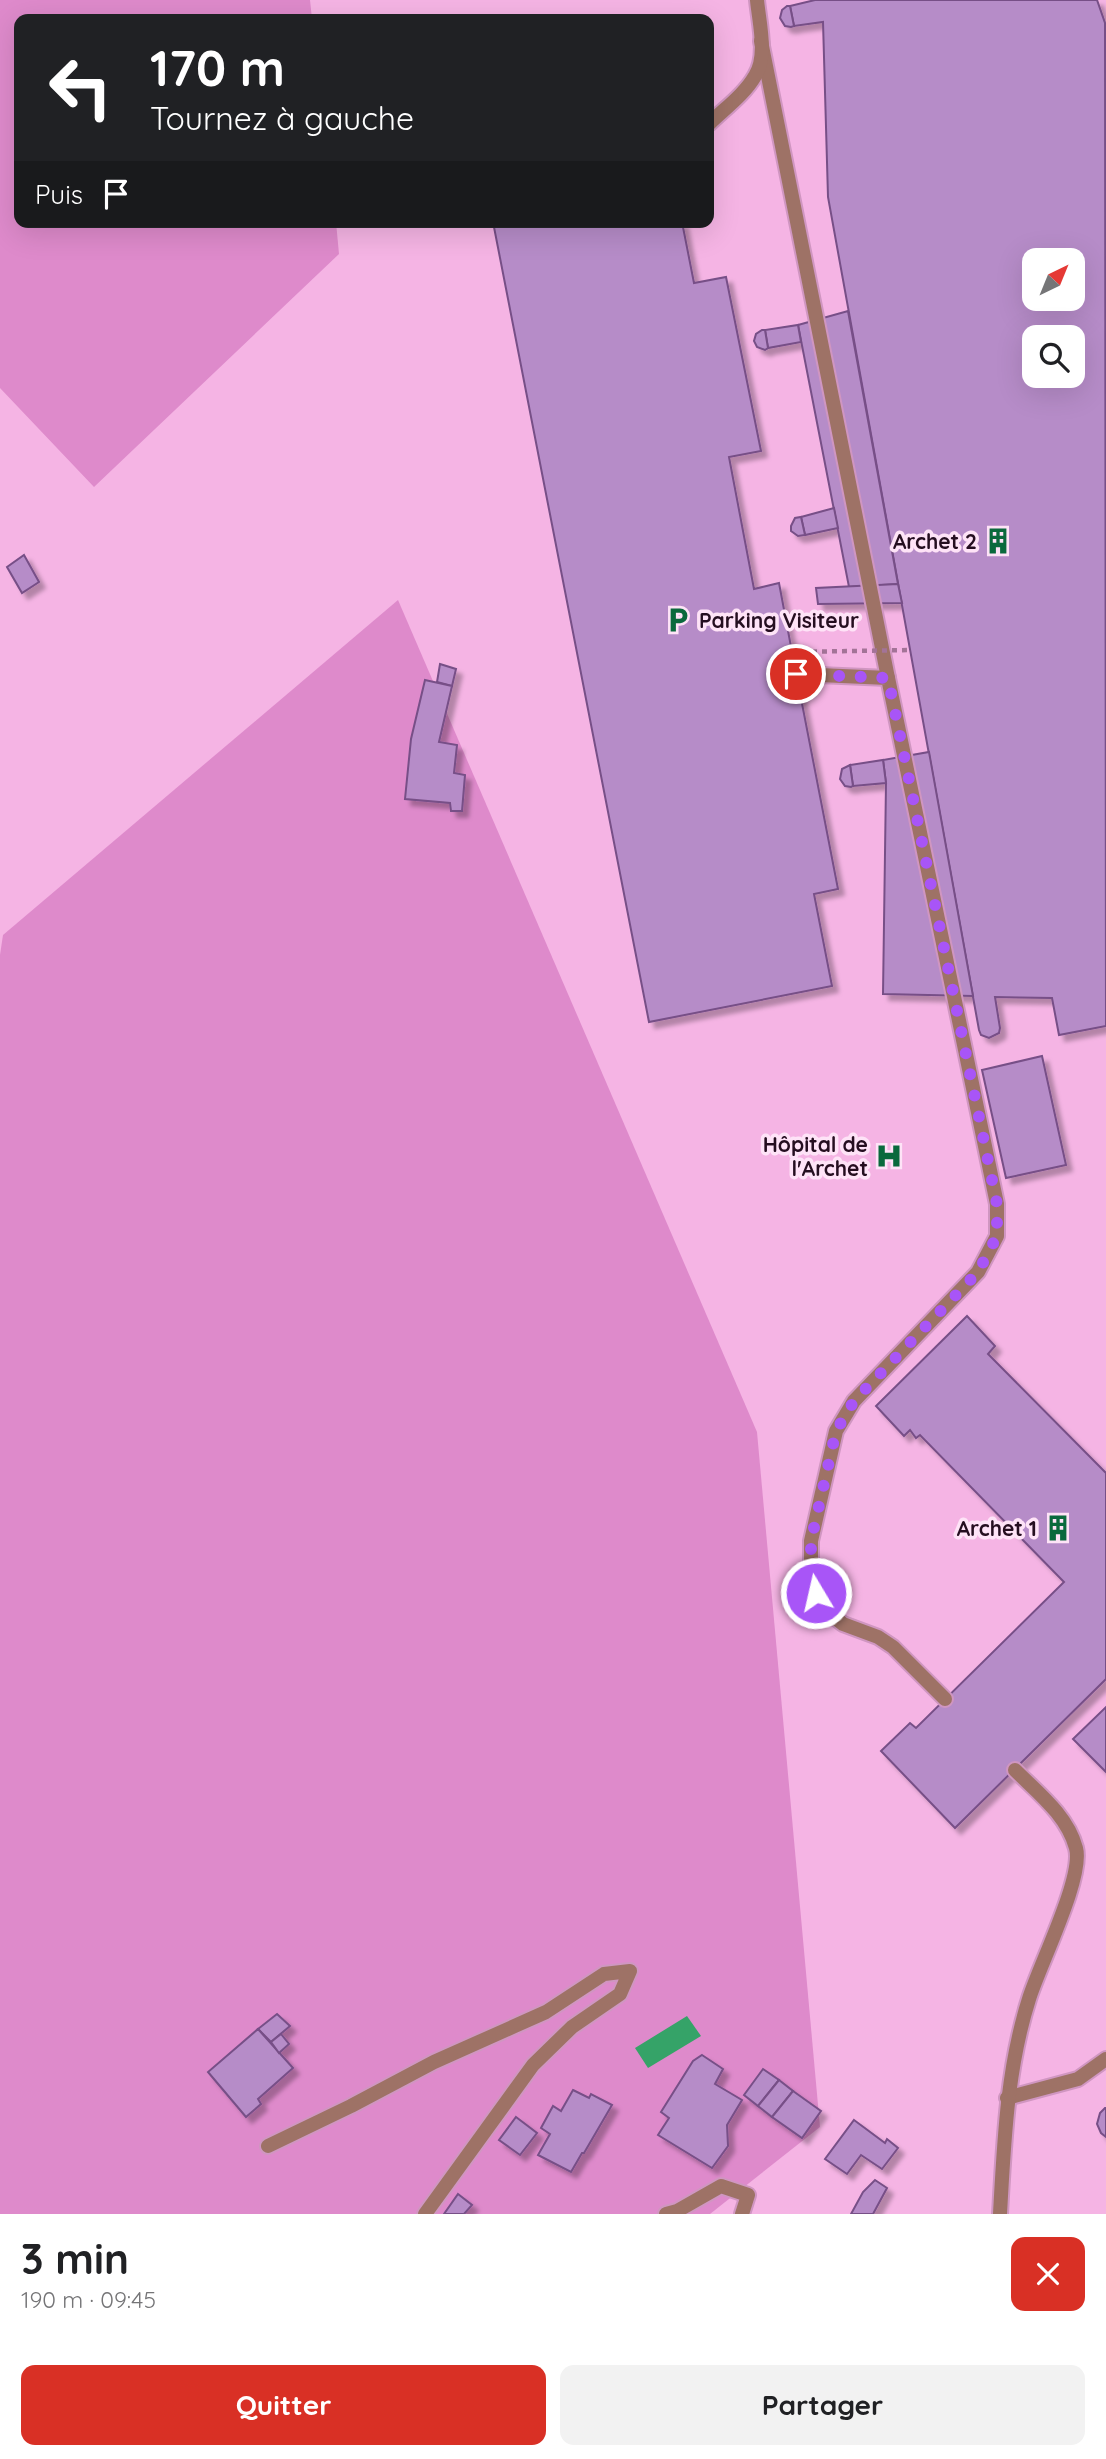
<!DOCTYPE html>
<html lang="fr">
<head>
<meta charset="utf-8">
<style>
	body { margin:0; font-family:Quicksand,sans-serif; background:#f2f2f2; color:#202124; height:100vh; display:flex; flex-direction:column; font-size:26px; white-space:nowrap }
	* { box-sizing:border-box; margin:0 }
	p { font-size:23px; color:#757577 }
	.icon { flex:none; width:38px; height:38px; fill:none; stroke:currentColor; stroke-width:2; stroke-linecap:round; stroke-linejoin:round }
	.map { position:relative; height:2214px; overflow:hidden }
	.sheet { display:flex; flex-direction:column; background:#fff; flex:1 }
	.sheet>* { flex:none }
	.hud { position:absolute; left:14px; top:14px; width:700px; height:214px; border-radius:14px; box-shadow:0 7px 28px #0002; background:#202124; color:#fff; overflow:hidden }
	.needle { width:46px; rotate:43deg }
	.fabs { position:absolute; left:1022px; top:248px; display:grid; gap:14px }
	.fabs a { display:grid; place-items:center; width:63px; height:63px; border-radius:14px; background:#fff; box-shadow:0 7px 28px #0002; font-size:35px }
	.pin { position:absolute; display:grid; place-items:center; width:60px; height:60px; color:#fff; margin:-30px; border:4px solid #fff; border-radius:50%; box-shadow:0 2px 7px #0007 }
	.me { position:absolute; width:77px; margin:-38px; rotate:351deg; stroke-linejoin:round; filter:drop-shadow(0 0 5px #0008) }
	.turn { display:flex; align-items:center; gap:24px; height:147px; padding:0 21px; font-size:32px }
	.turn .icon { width:91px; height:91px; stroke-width:2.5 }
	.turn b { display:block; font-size:49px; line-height:60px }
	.then { display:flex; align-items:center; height:66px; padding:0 21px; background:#0003; gap:14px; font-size:26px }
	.round { display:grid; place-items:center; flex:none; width:74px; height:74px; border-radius:14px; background:#f2f2f2 }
	.summary { display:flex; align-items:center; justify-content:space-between; height:119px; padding:0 21px }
	h1 { font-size:42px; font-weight:700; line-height:52px }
	.primary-button { display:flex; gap:14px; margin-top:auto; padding:14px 21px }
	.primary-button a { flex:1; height:80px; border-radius:14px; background:#d93025; color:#fff; font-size:28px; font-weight:700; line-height:80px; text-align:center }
	.primary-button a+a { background:#f2f2f2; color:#202124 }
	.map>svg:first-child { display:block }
</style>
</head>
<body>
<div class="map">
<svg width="1106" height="2214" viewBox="0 0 1106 2214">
	<defs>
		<filter id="shadow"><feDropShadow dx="6" dy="6" stdDeviation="2" flood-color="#0004"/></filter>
	</defs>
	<rect width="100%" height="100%" fill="#f5b4e4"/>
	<g fill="#de8acb">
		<polygon points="0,0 310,0 312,19 19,19 19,222 336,222 339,254 94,487 0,388"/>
		<polygon points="398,600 757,1432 820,2127 710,2214 0,2214 0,955 3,935"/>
	</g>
	<polygon fill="#35a368" points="687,2016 701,2036 648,2068 635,2048"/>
	<g fill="#b68cc8" stroke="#774f87" stroke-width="2" fill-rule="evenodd" filter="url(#shadow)">
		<path d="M815,0H1097L1105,23L1106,1026L1059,1035L1052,998L995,997L1000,1028L999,1033L989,1038L981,1035L979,1030L828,197L823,22L794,26L790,6ZM1034,261H1073V299H1034ZM1034,338H1073V376H1034Z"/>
		<polygon points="787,6 790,6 794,26 791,27 785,26 780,18 782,10"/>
		<polygon points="493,222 682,222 694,283 726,277 761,451 729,457 754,589 779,583 792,652 838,889 814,894 832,986 649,1022"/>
		<polygon points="848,311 898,584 849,587 798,325"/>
		<polygon points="798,325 801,342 768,348 765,330"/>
		<polygon points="762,330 765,330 768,348 765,350 757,347 754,341 756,334"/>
		<polygon points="834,508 838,528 805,535 801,517"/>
		<polygon points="801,517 805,535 798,536 791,531 791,526 795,518"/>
		<polygon points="24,555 39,582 22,593 7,567"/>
		<polygon points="898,584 902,603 818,604 816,588"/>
		<polygon points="440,664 456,669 452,686 437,682"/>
		<polygon points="425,680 452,686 439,742 457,745 454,773 465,775 462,811 451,811 450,803 405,799 411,739"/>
		<polygon points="929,752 973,996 883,994 886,783 883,760"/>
		<polygon points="883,760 886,783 853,786 850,765"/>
		<polygon points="850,765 853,786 851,787 845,786 840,779 842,769"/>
		<polygon points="1042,1056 1066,1165 1006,1178 982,1070"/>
		<polygon points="967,1316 995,1346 988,1354 1106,1473 1106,1679 955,1828 881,1751 910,1723 916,1728 1064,1582 920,1435 916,1438 910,1430 904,1436 876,1406"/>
		<polygon points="1106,1707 1106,1772 1073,1739"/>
		<polygon points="277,2014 290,2026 271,2042 258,2029"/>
		<polygon points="258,2029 293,2068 258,2099 261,2104 246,2117 208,2072"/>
		<polygon points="281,2034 289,2044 279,2053 271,2042"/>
		<polygon points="702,2055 723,2069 715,2084 742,2100 727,2125 728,2146 712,2168 658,2135 669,2118 661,2112 693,2061"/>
		<polygon points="763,2069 779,2080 758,2106 744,2095"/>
		<polygon points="779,2080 793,2091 772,2117 758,2106"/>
		<polygon points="573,2090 589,2098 591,2094 612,2105 584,2153 582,2153 571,2172 538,2155 550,2134 541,2128 553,2106 561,2111"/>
		<polygon points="793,2091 821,2111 802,2138 772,2117"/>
		<polygon points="1105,2108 1106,2108 1106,2137 1101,2133 1097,2124 1100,2113"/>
		<polygon points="516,2117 537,2133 520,2155 499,2140"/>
		<polygon points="854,2120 885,2143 887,2139 898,2148 882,2169 861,2155 847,2174 825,2159"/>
		<polygon points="875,2180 887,2188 873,2214 851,2214 863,2192"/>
		<polygon points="458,2194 472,2205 464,2214 444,2214"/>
	</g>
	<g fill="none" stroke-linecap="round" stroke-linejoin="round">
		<g stroke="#d096c1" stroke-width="18">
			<g id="lane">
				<polyline points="761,41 888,678"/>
				<path d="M709,124C724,109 744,95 755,76C768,56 759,22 757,0"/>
				<polyline points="796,674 888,678 997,1204 997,1236 978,1272 854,1401 836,1431 811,1541 811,1568 816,1593 828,1612 843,1624 878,1637 893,1647 945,1699"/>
				<polyline points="1007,2098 1078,2079 1106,2059"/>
				<path d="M1000,2214C1004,2142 1007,2068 1029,1999C1039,1966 1084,1877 1076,1848C1067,1815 1038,1793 1015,1770"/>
			</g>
		</g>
		<g stroke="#d096c1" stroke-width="18">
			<g id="street">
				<polyline points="268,2146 351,2106 434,2062 546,2012 604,1974 630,1971 620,1994 572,2027 533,2065 425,2214"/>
				<polyline points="666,2214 677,2211 721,2186 748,2195 742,2214"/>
			</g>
		</g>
		<use href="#lane" stroke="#9e7266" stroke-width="14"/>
		<use href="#street" stroke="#9e7266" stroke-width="14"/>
		<polyline stroke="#a37397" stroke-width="4.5" stroke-dasharray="5 5" stroke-linecap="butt" points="792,652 910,650"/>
	</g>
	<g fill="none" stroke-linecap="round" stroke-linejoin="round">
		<polyline stroke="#a855f7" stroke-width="12" stroke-dasharray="0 21.6" points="796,674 888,678 997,1204 997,1236 978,1272 854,1401 836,1431 811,1541 811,1569 816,1593"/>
	</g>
	<defs>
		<g id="building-bare" transform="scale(2.1)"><path d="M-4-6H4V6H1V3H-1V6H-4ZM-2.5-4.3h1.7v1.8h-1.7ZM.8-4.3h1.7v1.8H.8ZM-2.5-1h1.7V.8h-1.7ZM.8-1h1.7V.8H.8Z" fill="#0a693d" stroke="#fee3f7" stroke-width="2.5" paint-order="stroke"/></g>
		<g id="parking-bare" transform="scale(2.1)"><path d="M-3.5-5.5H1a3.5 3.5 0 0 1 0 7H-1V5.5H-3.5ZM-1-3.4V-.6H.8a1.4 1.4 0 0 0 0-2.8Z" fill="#0a693d" stroke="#fee3f7" stroke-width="2.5" paint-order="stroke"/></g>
		<g id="hospital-bare" transform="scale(2.1)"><path d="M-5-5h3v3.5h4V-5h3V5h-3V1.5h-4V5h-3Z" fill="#0a693d" stroke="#fee3f7" stroke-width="2.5" paint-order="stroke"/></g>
	</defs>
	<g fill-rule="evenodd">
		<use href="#building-bare" x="998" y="541"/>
		<use href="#parking-bare" x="678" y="620"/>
		<use href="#hospital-bare" x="889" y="1156"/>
		<use href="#building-bare" x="1058" y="1528"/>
	</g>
	<g text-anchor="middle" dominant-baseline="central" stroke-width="7" stroke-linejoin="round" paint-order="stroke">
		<g font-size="21" font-weight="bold" fill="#250e20" stroke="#fee3f7" text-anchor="end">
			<text x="977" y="541">Archet 2</text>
			<text x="699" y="620" text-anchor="start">Parking Visiteur</text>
			<text x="868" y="1144">Hôpital de<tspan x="868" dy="24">l'Archet</tspan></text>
			<text x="1037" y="1528">Archet 1</text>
		</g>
	</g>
</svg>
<div class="fabs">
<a><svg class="needle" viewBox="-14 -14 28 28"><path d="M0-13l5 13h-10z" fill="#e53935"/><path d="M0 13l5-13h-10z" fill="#757577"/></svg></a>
<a><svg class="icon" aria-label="search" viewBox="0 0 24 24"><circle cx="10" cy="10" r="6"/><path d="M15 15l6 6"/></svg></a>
</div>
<div class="pin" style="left:796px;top:674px;background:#d93025"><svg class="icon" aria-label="arrive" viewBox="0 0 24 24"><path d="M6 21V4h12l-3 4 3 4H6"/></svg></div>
<svg class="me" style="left:816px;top:1593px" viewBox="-20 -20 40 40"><circle r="17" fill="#a855f7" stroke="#fff" stroke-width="3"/><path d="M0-11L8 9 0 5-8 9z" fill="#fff"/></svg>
<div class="hud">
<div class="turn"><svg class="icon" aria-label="left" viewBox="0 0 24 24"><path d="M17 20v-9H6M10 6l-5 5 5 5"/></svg><div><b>170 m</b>Tournez à gauche</div></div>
<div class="then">Puis<svg class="icon" aria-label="arrive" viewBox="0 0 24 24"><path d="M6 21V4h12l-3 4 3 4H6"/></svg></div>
</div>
</div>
<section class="sheet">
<div class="summary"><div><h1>3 min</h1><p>190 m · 09:45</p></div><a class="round" style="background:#d93025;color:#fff"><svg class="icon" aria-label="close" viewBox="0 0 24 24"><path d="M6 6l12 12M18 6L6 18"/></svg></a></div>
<div class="primary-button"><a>Quitter</a><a>Partager</a></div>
</section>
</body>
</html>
